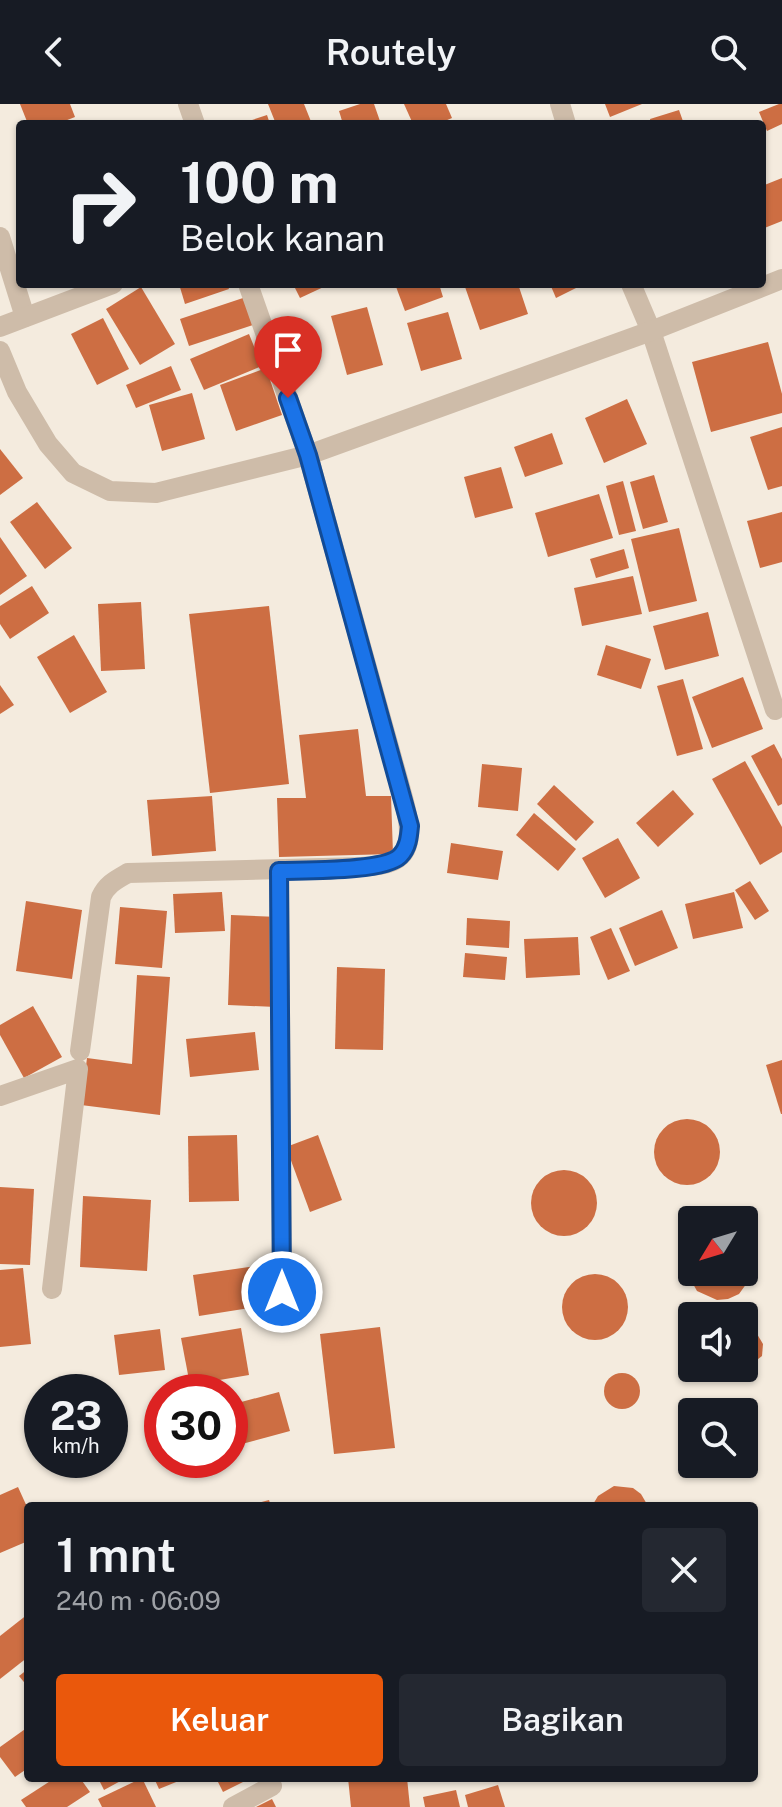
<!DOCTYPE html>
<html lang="id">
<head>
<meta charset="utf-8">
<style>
	body { margin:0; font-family:"Public Sans",sans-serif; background:#242831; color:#f1f3f6; height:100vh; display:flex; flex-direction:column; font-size:30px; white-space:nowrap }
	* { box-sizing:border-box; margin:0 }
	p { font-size:26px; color:#9ea1a6 }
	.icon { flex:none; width:44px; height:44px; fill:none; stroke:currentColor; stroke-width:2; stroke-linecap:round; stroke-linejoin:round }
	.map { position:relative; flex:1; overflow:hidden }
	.panel { position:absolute; left:24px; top:1398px; width:734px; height:280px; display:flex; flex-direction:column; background:#171b24; border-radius:8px; box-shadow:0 2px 6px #0004 }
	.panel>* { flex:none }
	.top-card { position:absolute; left:16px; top:16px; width:750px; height:168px; border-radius:8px; box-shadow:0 2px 6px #0004; background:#171b24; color:#f1f3f6; overflow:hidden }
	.needle { width:52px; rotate:232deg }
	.controls { position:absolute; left:678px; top:1102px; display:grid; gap:16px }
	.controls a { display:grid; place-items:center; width:80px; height:80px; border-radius:8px; background:#171b24; box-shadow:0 2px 6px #0004; font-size:40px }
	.speed { position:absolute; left:24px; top:1270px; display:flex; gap:16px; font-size:40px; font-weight:700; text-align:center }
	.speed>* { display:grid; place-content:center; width:104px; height:104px; border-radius:50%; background:#171b24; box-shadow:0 2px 6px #0004; line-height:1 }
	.speed small { font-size:20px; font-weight:400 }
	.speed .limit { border:12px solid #d22; background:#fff; color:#111 }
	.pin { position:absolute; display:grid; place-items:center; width:68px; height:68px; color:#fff; margin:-82px -34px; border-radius:50% 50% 50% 0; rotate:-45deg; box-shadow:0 0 8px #0007 }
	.pin .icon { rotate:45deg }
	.me { position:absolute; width:88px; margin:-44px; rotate:0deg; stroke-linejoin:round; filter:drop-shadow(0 0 6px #0008) }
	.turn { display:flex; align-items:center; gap:28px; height:168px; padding:0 32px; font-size:36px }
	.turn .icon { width:104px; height:104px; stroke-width:2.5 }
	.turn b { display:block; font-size:56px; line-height:68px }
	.round { display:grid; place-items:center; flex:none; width:84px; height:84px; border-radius:8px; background:#242831 }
	.summary { display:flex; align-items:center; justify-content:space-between; height:136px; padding:0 32px }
	h1 { font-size:48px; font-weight:600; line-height:60px }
	.cta { display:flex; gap:16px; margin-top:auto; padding:16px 32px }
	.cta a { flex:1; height:92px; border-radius:8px; background:#ea580c; color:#fff; font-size:32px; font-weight:600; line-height:92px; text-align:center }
	.cta a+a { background:#242831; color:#f1f3f6 }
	header { display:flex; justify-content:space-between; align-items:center; height:104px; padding:0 32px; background:#171b24; font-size:36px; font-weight:600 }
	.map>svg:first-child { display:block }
</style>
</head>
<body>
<header><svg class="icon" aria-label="back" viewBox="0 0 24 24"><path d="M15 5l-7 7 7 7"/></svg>Routely<svg class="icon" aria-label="search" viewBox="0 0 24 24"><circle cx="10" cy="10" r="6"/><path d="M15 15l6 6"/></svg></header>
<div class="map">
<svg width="782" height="1703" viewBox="0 0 782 1703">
	<rect width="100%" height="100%" fill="#f4ebde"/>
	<g fill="#cd6e43">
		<polygon points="20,0 70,0 75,13 57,20 28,20"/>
		<polygon points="268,0 304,0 312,20 276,20"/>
		<polygon points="360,0 374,0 381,20 343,20 339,7"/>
		<polygon points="404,0 446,0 452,14 438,20 413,20"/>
		<polygon points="605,0 642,0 610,13"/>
		<polygon points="779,0 782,0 782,20 767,27 759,8"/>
		<polygon points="679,6 684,20 651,20 650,15"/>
		<polygon points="267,11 270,20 250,20 249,17"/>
		<polygon points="782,74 782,117 762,125 762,82"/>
		<polygon points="179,180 227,180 229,185 185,200"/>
		<polygon points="293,180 330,180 300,194"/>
		<polygon points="395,180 439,180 443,193 405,207"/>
		<polygon points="464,180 518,180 528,210 480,226"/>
		<polygon points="550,180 584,180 556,194"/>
		<polygon points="141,183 175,240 140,261 106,205"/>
		<polygon points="243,194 253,221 189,242 180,215"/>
		<polygon points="367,203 383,261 347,271 331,212"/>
		<polygon points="448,208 462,255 421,267 407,219"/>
		<polygon points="103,214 129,265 97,281 71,230"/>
		<polygon points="249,230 262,262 204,286 190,255"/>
		<polygon points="768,238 782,290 782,309 711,328 692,258"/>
		<polygon points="171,262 181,286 136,304 126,281"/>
		<polygon points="266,264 282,311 236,327 220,281"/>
		<polygon points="192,289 205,335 162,347 149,301"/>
		<polygon points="627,295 647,340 604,359 585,314"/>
		<polygon points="782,323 782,382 768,386 750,333"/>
		<polygon points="552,329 563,360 525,373 514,343"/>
		<polygon points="0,345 23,374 0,391"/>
		<polygon points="501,363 513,404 475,414 464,373"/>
		<polygon points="654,371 668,418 643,425 630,378"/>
		<polygon points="623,377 636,427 619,431 606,382"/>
		<polygon points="599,390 613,434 548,453 535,409"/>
		<polygon points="37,398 72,444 45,465 10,418"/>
		<polygon points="782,408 782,458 760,464 747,417"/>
		<polygon points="679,424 697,497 649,508 631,435"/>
		<polygon points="0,433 27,472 0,491"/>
		<polygon points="624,445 629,464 596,474 590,455"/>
		<polygon points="633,472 642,510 582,522 574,484"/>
		<polygon points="32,482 49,509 10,535 0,520 0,502"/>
		<polygon points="141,498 145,565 101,567 98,500"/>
		<polygon points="269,502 289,680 210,689 189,510"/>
		<polygon points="708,508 719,552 665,566 653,522"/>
		<polygon points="74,531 107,588 70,609 37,553"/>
		<polygon points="606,541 651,555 641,585 597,571"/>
		<polygon points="743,573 763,625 712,644 692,593"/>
		<polygon points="683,575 703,645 677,652 657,582"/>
		<polygon points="0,581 14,601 0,610"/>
		<polygon points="358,625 366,692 391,692 393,750 279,753 277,694 306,694 299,631"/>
		<polygon points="774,640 782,655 782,700 778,702 751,652"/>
		<polygon points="745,657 782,723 782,748 760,761 712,675"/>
		<polygon points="482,660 522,664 518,707 478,703"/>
		<polygon points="554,681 594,718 576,737 537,700"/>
		<polygon points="673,686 694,710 658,743 636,719"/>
		<polygon points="212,692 216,747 152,752 147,696"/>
		<polygon points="534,709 576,745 558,767 516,731"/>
		<polygon points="618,734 640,774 605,794 582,754"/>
		<polygon points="451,739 503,747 498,776 447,769"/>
		<polygon points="750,777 769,807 755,816 735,786"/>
		<polygon points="222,788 225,827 175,829 173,790"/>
		<polygon points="734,788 743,824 693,835 685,800"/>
		<polygon points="26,797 82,806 72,875 16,867"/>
		<polygon points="120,803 167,807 162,864 115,860"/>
		<polygon points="662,806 678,844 635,862 619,824"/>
		<polygon points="231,811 279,813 276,903 228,901"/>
		<polygon points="467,814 510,817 509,844 466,841"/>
		<polygon points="611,824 630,867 608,876 590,833"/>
		<polygon points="578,833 580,871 526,874 524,835"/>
		<polygon points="465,849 507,853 505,876 463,873"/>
		<polygon points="337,863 385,865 383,946 335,945"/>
		<polygon points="137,871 170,873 160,1011 81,1001 87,954 132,960"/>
		<polygon points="33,902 62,953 24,974 0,931 0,921"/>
		<polygon points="255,928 259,966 190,973 186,935"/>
		<polygon points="782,956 782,1010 781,1010 766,961"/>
		<circle cx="687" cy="1048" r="33"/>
		<polygon points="237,1031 239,1097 189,1098 188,1032"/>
		<polygon points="318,1031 342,1096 310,1108 286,1043"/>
		<circle cx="564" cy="1099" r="33"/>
		<polygon points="0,1083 34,1085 30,1161 0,1160"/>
		<polygon points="83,1092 151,1096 147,1167 80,1163"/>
		<polygon points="744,1140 753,1161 752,1172 739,1190 728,1195 717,1196 697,1187 687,1169 686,1159 692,1144 692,1168 744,1168"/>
		<polygon points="256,1162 263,1202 199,1212 193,1171"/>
		<polygon points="23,1164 31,1240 0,1243 0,1166"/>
		<circle cx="595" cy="1203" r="33"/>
		<polygon points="380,1223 395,1344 334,1350 320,1230"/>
		<polygon points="241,1224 249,1271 190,1281 181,1234"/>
		<polygon points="160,1225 165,1266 119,1271 114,1231"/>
		<polygon points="744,1226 757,1230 763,1240 762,1252 749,1262 744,1262"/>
		<circle cx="622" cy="1287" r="18"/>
		<polygon points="279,1288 290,1327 238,1341 230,1314 230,1301"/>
		<polygon points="614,1382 633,1384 641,1390 648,1402 592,1402 598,1392"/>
		<polygon points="18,1383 28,1405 28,1437 0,1449 0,1391"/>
		<polygon points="269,1396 271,1402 250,1402 250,1401"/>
		<polygon points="28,1510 28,1553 0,1575 0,1532"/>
		<polygon points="28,1565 28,1583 19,1572"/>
		<polygon points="28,1623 28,1664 15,1673 0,1653 0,1643"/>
		<polygon points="55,1674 80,1674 90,1688 67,1703 26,1703 21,1696"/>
		<polygon points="98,1674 126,1674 104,1686"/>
		<polygon points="142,1674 156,1703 102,1703 98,1695"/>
		<polygon points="154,1674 186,1674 159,1685"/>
		<polygon points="216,1674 251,1674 223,1688"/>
		<polygon points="348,1674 407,1674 410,1703 351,1703"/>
		<polygon points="498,1681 505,1703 468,1703 465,1691"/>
		<polygon points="456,1686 460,1703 425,1703 423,1693"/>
		<polygon points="272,1695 276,1703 256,1703"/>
	</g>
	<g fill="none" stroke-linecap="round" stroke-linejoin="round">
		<g stroke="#cebca9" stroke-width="20">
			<polyline points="188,0 195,20"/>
			<polyline points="560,0 566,20"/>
			<polyline points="0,133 25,213"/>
			<polyline points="631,180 651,227 775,606"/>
			<polyline points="0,223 113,180"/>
			<polyline points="0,247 17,288 48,340 73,369 110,387 156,389 308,351 651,227 782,175"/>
			<polyline points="279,767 282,1188"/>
			<path d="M80,947L101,793C107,780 116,776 128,769L362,763C371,762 380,762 388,759C423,748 405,703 399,679L308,351L248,180"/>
			<polyline points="0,992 78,965 52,1185"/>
			<polyline points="233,1703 272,1682"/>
		</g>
	</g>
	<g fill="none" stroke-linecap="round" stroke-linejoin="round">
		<g stroke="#114b97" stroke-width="20">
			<path id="route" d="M282,1188L279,767C304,766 384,768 400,752C408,744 409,733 410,722L308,351L288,294"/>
		</g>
		<use href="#route" stroke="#1a73e8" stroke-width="14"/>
	</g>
</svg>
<div class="controls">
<a><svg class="needle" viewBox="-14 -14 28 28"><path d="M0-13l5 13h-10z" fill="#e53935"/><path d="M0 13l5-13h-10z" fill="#9ea1a6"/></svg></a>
<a><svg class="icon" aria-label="sound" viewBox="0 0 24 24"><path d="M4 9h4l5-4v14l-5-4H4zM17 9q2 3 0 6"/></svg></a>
<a><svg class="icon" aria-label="search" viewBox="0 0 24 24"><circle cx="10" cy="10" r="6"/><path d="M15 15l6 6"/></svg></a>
</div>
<div class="speed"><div>23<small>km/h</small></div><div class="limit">30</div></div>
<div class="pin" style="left:288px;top:294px;background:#d93025"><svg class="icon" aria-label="arrive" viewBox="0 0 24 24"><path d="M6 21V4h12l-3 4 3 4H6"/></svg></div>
<svg class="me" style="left:282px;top:1188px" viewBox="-20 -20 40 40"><circle r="17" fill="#1a73e8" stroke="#fff" stroke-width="3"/><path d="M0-11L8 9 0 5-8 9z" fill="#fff"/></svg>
<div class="top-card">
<div class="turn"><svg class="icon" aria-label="right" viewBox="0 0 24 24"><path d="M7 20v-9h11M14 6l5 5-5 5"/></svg><div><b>100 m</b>Belok kanan</div></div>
</div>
<section class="panel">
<div class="summary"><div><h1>1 mnt</h1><p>240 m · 06:09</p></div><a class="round"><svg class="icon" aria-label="close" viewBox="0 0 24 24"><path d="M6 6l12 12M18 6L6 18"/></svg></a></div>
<div class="cta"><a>Keluar</a><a>Bagikan</a></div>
</section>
</div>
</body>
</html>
